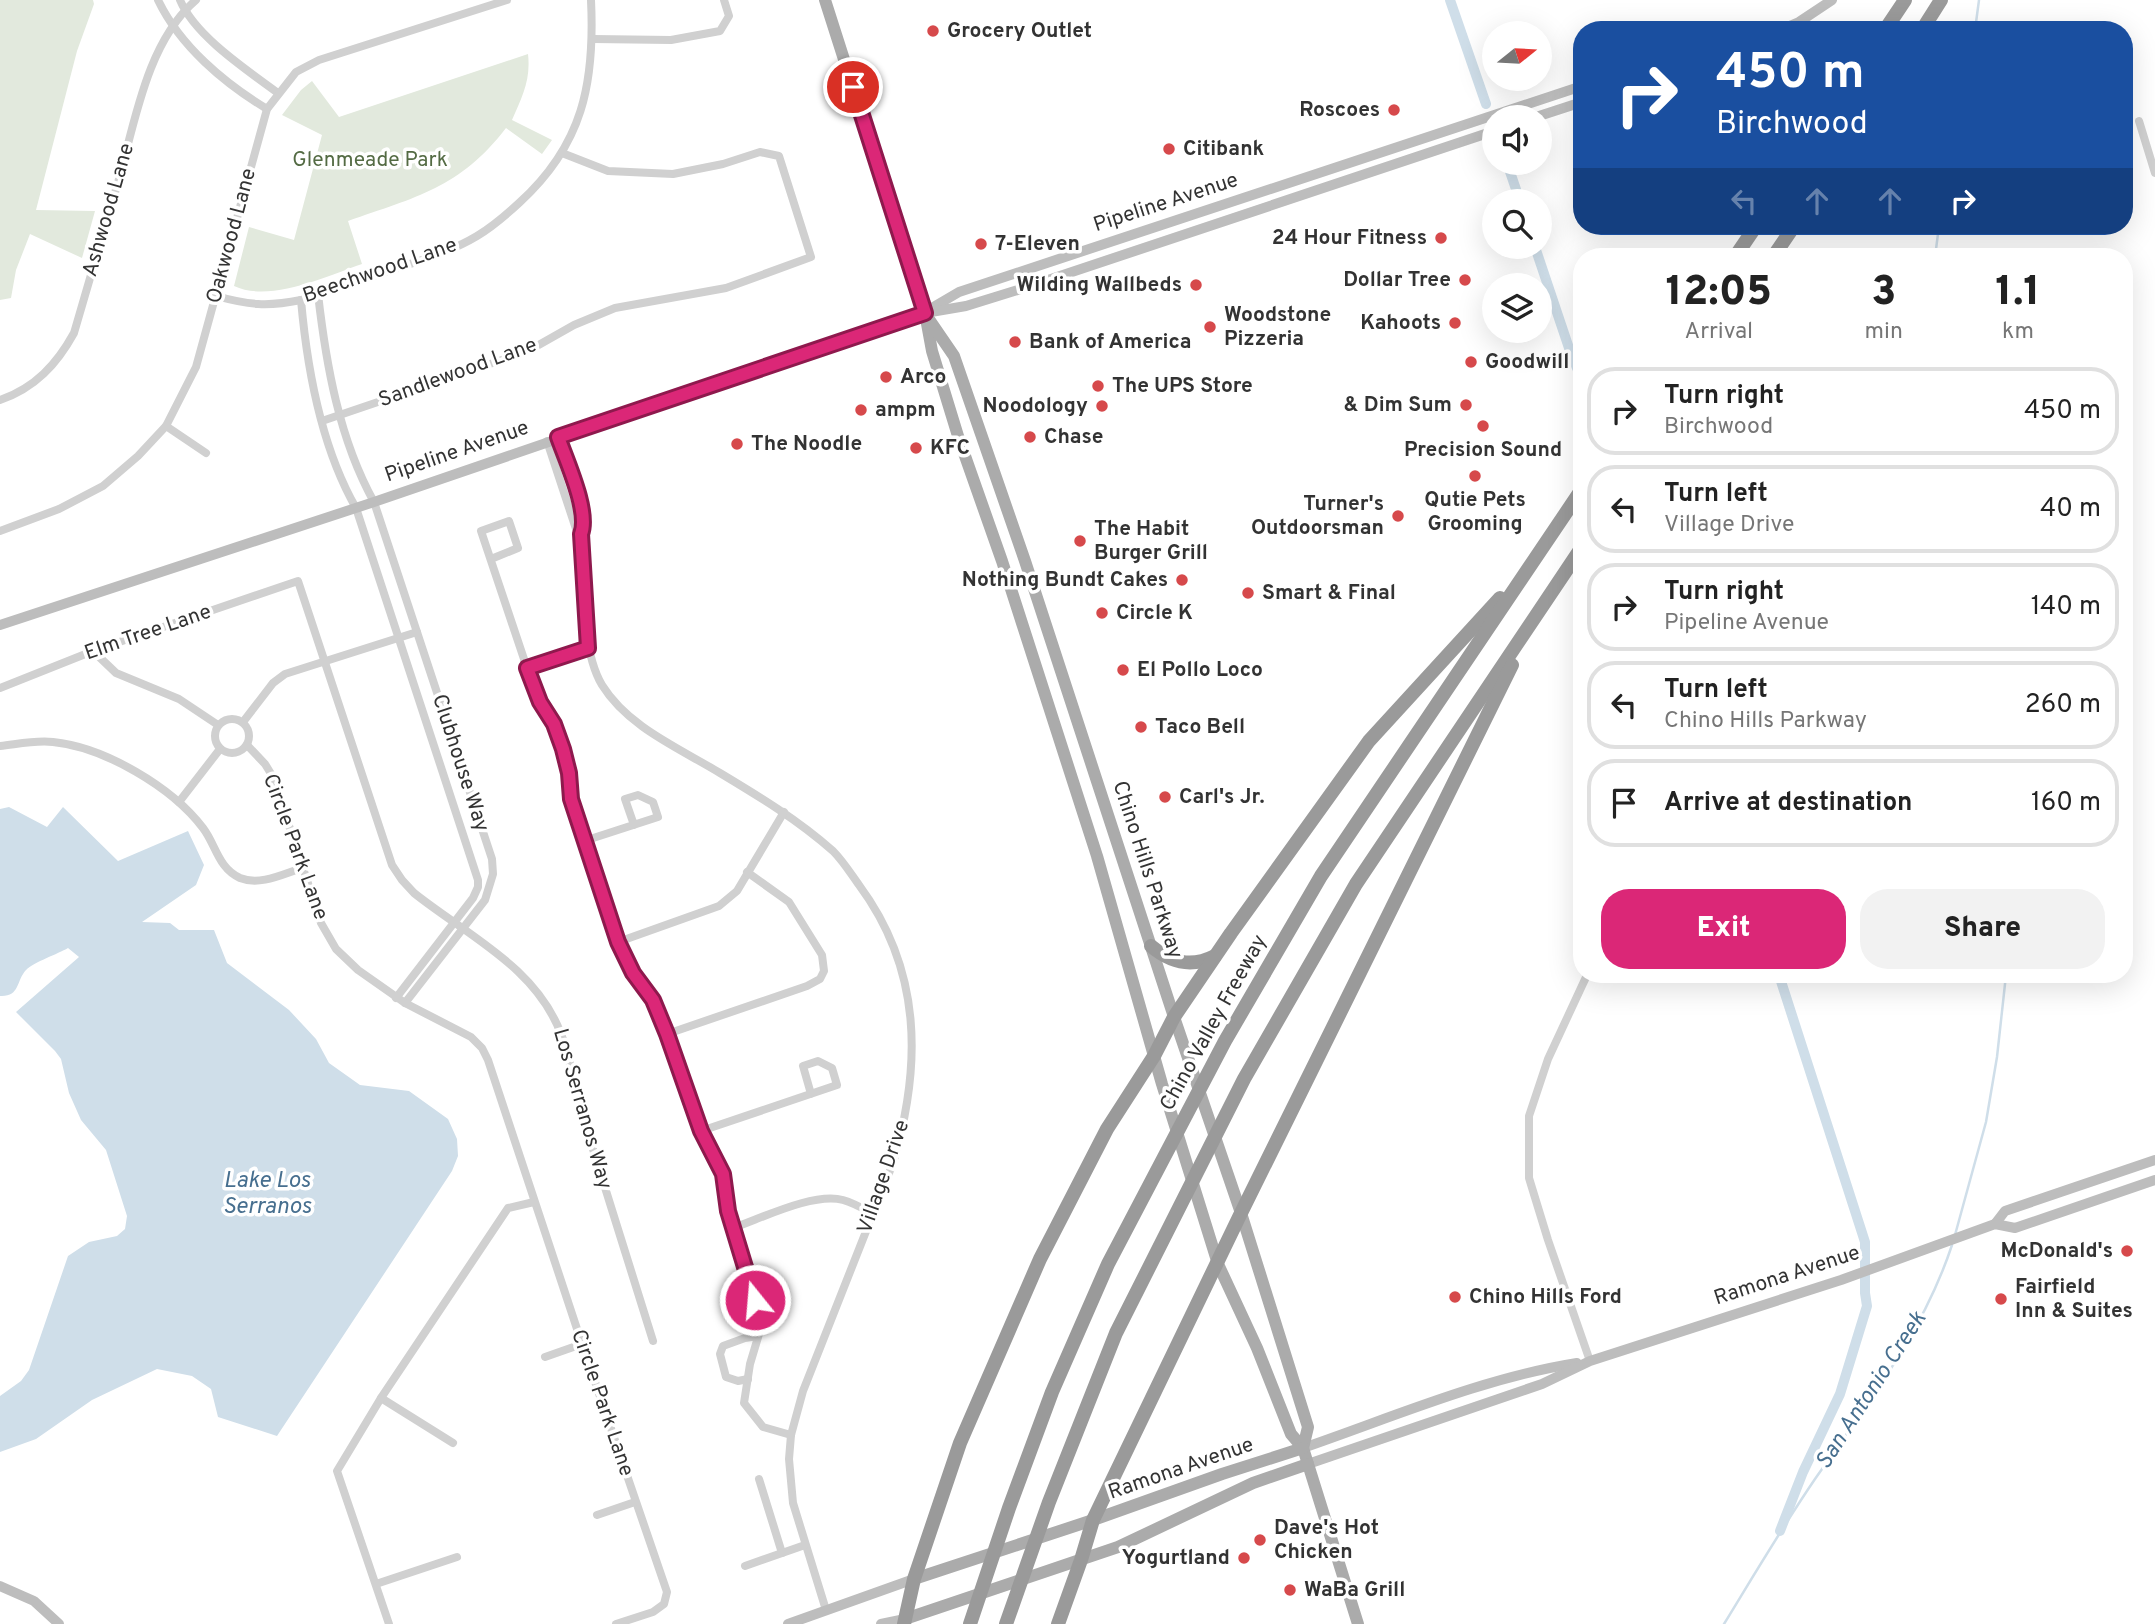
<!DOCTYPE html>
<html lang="en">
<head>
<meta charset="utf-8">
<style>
	body { margin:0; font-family:Overpass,sans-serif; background:#f2f2f2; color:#222; height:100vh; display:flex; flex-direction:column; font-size:26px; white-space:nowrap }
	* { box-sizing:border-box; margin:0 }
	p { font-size:23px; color:#767676 }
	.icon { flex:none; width:38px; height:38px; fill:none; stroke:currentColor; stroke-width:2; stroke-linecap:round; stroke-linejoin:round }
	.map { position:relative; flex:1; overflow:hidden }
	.sheet { position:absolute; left:1573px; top:248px; width:560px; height:735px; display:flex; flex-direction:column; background:#fff; border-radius:28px; box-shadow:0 7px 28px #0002 }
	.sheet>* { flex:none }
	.top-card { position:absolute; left:1573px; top:21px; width:560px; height:214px; border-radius:28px; box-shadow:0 7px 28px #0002; background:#1a4fa0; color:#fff; overflow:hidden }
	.needle { width:46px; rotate:72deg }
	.fabs { position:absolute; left:1482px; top:21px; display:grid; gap:14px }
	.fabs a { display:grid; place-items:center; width:70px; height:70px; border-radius:50%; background:#fff; box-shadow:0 7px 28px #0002; font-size:35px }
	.pin { position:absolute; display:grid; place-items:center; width:60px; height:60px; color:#fff; margin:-30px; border:4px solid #fff; border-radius:50%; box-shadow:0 2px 7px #0007 }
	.me { position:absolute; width:77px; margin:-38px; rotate:343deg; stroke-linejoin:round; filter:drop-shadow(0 0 5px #0008) }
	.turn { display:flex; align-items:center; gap:24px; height:147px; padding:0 28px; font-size:32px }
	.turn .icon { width:91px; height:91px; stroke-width:2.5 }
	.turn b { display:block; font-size:49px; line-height:60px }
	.lanes { display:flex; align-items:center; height:66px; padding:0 28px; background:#0003; justify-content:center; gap:35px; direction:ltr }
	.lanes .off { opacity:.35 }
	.eta { display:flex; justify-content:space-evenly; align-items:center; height:119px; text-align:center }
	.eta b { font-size:42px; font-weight:800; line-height:49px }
	.action { display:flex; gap:14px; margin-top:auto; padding:14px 28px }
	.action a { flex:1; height:80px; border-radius:28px; background:#db2777; color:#fff; font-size:28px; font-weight:800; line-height:80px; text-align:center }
	.action a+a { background:#f2f2f2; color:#222 }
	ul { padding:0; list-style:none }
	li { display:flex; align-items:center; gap:21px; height:88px; margin:0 14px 10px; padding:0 14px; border:4px solid #e0e0e0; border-radius:28px }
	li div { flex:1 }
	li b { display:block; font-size:26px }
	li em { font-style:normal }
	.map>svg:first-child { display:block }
</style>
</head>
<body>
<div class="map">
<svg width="2155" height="1624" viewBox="0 0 2155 1624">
	<rect width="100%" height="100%" fill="#fff"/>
	<g fill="#e2e9dd">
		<polygon points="0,0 93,0 94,4 77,51 36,210 95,211 82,258 30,234 16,270 11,298 0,300"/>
		<path d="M528,54C531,80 522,97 512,120L552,140L542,154L506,128C460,188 416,197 348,221L362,264C327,276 270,303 234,286L249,227L294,240L322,135L282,115L301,90L312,81L339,117Z"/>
	</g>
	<path fill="#cfdee9" d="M9,807L47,827L63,807L118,861L188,831L204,865L196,885L142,922L170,923L179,930H214L227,963L289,1010L316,1039L329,1063L360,1085L409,1091L448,1119L457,1139L458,1156L452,1171L277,1436L218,1417L211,1389L192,1376L157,1369L92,1400L36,1439L0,1452V1396L21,1381L29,1370L68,1256L89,1242L117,1236L125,1229L127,1216L106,1150L81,1120L69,1093L61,1059L55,1051L16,1012L79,957L68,948C58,954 34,962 26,970C16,981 20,997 0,996V809Z"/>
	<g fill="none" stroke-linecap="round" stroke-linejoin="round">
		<g stroke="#cfdee9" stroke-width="2.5">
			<polyline points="1975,30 1979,0"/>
			<polyline points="1935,257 1939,226"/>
			<polyline points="1955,1235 1986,1122 1997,1057 2006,975"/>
			<path d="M1724,1624C1754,1575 1783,1526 1815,1479C1867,1404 1923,1333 1952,1245"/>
		</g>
		<g stroke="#cfdee9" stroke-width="10">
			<polyline points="1450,0 1486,104"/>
			<polyline points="1507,163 1520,201"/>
			<polyline points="1535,247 1572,357 1582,379"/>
			<polyline points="1779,975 1865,1242 1865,1293 1867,1306 1840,1394 1803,1472 1780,1531"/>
		</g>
		<g stroke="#d0d0d0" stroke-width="8">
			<path d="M158,0C180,46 224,83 267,109"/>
			<path d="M180,0C195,36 247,70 278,93"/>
			<polyline points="593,39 671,40 720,31 729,16 724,0"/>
			<polyline points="2139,121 2155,173"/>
			<path d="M318,294C326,364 339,439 374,502L492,859L493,874L485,900L405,1003"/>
			<path d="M216,296C249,305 267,307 301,300C333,289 365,279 398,268C425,259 452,251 477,236C492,227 506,215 519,203C583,145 595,83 591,0"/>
			<path d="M301,300C307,368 321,447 356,508L478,880V887L473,898L396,998"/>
			<path d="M0,400C35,388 57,364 74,333C89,281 104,230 119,179C135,120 148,41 196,0"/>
			<polyline points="322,421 528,351 574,325 615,308 726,288 811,257 779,156 760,152 723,164 673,174 608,171 562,153"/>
			<polyline points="166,426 206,453"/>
			<path d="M559,437C566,461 590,512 581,534C584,578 580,648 602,685C628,727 679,748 720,773C760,797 798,820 833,851C843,861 851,874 859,885C922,970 922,1065 893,1163L803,1391L791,1435L789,1459L793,1503L826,1610"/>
			<polyline points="547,441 576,529 581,534"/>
			<polyline points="0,531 59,509 103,486 138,456 166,426 196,367 267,109 296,72 319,60 507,0"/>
			<polyline points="491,559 518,548 509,521 481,531 527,668 563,749 569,773 571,799 618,942 633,973 653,1000 667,1034 701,1131 723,1174 728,1211 762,1324 750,1364 744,1403 763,1427 791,1435"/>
			<polyline points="93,651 116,673 179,699 218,725"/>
			<polyline points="527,668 588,648"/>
			<path d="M0,688L93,651L298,581L392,865L402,880L414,893C468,936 536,967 561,1034C567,1050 572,1065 572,1082L653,1341"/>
			<circle cx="232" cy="736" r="17"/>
			<polyline points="243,722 273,683 285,674 417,632"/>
			<polyline points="247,745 265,764 273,777 321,923 336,949 358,970 405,1003 471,1037 482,1048 488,1060 582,1344 667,1592 664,1604 653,1612 616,1624"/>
			<path d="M0,746C18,744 35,740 53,742C104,747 172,787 203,828C216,845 218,868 240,878C260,886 283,874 302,868"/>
			<polyline points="179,802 220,749"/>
			<polyline points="584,841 658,817 653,802 638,795 625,799 634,825"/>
			<polyline points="618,942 719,906 737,891 784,812"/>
			<polyline points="1587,975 1548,1059 1529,1116 1529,1178 1548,1240 1590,1361"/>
			<polyline points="667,1034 807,986 820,979 824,971 822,955 789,902 747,872"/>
			<polyline points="701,1131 837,1085 832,1068 818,1061 803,1066 811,1094"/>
			<path d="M733,1228C762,1218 814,1192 843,1200C854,1203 864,1209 873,1214"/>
			<polyline points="545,1357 582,1344"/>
			<polyline points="748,1379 738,1381 726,1377 720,1354 723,1346 745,1338 758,1336"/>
			<polyline points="381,1398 453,1443"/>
			<polyline points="759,1479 782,1553"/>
			<polyline points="597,1515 635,1502"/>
			<polyline points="745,1566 805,1545"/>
			<polyline points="376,1584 457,1557"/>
			<polyline points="389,1624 337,1471 381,1398 508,1208 534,1202"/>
		</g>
		<g stroke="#bdbdbd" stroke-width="10">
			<polyline points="1780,30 1799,22 1832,0"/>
			<polyline points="1536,117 1582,102"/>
			<polyline points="930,309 959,292 1582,86"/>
			<polyline points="0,625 374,502 925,313 966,306 1024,288 1494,131"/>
			<polyline points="1995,1224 2005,1211 2155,1160"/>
			<path d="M1303,1448C1393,1417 1483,1378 1577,1363"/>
			<polyline points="1308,1464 1542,1384 1590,1361 1841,1280 1995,1224 2015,1228 2155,1180"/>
			<polyline points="0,1586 34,1601 59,1624"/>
			<polyline points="788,1624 914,1579"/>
			<polyline points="881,1624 905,1619"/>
		</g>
		<g stroke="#ababab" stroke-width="12">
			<polyline points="825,0 925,313 932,351 958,436 1002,561 1097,856 1162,1084 1218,1264 1257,1348 1291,1434 1303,1448 1358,1624"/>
			<polyline points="928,318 954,356 1025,561 1174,1017 1241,1213 1308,1427 1303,1448"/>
			<polyline points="914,1579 1093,1520 1222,1474 1303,1448"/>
			<polyline points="905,1619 1118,1547 1253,1483 1308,1464"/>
		</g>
		<g stroke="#9a9a9a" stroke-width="14">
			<polyline points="1885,30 1905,0"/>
			<polyline points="1922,30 1941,0"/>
			<polyline points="1735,257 1756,226"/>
			<polyline points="1773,257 1794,226"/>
			<path d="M1151,946C1171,963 1191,968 1215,956"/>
			<polyline points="904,1624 914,1579 960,1443 1040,1259 1107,1129 1154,1056 1174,1017 1231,933 1369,741 1500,598"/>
			<polyline points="970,1624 1009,1508 1052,1392 1108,1264 1225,1041 1321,876 1582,489"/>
			<polyline points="1006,1624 1049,1502 1116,1333 1244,1079 1356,884 1582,547"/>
			<polyline points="1058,1624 1081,1560 1093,1520 1241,1213 1512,665"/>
		</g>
	</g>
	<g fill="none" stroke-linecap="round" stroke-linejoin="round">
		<g stroke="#8e194d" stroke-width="18">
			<path id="route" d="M755,1300L728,1211L723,1174L701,1131L667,1034L653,1000L633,973L618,942L571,799L569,773L563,749L554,724L540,702L527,668L588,648L581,534C590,512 566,460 558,437L925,313L853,87"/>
		</g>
		<use href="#route" stroke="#db2777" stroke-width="12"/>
	</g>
	<g fill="#d6494b" stroke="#fff" stroke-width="2.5">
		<circle cx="933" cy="31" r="7"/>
		<circle cx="1394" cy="110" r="7"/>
		<circle cx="1169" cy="149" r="7"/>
		<circle cx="1441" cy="238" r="7"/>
		<circle cx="981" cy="244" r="7"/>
		<circle cx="1465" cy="280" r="7"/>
		<circle cx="1196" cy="285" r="7"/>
		<circle cx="1455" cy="323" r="7"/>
		<circle cx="1210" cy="327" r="7"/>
		<circle cx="1015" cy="342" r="7"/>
		<circle cx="1471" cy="362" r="7"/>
		<circle cx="886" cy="377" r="7"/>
		<circle cx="1098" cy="386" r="7"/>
		<circle cx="1466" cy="405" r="7"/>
		<circle cx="1102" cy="406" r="7"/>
		<circle cx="861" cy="410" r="7"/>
		<circle cx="1483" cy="426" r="7"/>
		<circle cx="1030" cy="437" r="7"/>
		<circle cx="737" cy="444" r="7"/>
		<circle cx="916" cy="448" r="7"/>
		<circle cx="1475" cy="476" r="7"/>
		<circle cx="1398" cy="516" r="7"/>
		<circle cx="1080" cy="541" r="7"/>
		<circle cx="1182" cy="580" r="7"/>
		<circle cx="1248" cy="593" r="7"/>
		<circle cx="1102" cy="613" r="7"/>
		<circle cx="1123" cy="670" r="7"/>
		<circle cx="1141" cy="727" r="7"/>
		<circle cx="1165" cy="797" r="7"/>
		<circle cx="2127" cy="1251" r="7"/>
		<circle cx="1455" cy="1297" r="7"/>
		<circle cx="2001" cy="1299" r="7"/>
		<circle cx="1260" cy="1540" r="7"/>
		<circle cx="1244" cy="1558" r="7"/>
		<circle cx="1290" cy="1590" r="7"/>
	</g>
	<g text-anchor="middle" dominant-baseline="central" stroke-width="7" stroke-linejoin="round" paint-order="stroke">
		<g font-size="21" font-weight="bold" fill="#333" stroke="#fff" text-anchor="start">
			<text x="947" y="31">Grocery Outlet</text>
			<text x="1380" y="110" text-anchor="end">Roscoes</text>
			<text x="1183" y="149">Citibank</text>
			<text x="1427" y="238" text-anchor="end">24 Hour Fitness</text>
			<text x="995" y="244">7-Eleven</text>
			<text x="1451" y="280" text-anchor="end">Dollar Tree</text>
			<text x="1182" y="285" text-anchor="end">Wilding Wallbeds</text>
			<text x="1224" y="315">Woodstone<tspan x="1224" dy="24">Pizzeria</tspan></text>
			<text x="1441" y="323" text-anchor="end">Kahoots</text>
			<text x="1029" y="342">Bank of America</text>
			<text x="1485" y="362">Goodwill</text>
			<text x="900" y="377">Arco</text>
			<text x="1112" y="386">The UPS Store</text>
			<text x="1452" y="405" text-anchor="end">&amp; Dim Sum</text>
			<text x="1088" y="406" text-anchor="end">Noodology</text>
			<text x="875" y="410">ampm</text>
			<text x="1044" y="437">Chase</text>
			<text x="751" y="444">The Noodle</text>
			<text x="930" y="448">KFC</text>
			<text x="1483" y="450" text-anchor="middle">Precision Sound</text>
			<text x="1475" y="500" text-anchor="middle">Qutie Pets<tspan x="1475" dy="24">Grooming</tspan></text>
			<text x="1384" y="504" text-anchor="end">Turner's<tspan x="1384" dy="24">Outdoorsman</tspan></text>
			<text x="1094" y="529">The Habit<tspan x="1094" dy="24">Burger Grill</tspan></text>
			<text x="1168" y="580" text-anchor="end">Nothing Bundt Cakes</text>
			<text x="1262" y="593">Smart &amp; Final</text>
			<text x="1116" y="613">Circle K</text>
			<text x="1137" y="670">El Pollo Loco</text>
			<text x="1155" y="727">Taco Bell</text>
			<text x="1179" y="797">Carl's Jr.</text>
			<text x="2113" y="1251" text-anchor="end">McDonald's</text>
			<text x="2015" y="1287">Fairfield<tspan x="2015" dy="24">Inn &amp; Suites</tspan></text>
			<text x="1469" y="1297">Chino Hills Ford</text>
			<text x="1274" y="1528">Dave's Hot<tspan x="1274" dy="24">Chicken</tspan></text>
			<text x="1230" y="1558" text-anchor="end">Yogurtland</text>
			<text x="1304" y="1590">WaBa Grill</text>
		</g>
		<g font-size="21" fill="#546b44" stroke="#fff">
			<text x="370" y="160">Glenmeade Park</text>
		</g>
		<g font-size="21" fill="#333" stroke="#fff">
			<text transform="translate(1166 203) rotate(-18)">Pipeline Avenue</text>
			<text transform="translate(109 210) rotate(-74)">Ashwood Lane</text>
			<text transform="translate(232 236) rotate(-75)">Oakwood Lane</text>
			<text transform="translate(380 271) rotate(-19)">Beechwood Lane</text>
			<text transform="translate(458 373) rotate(-20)">Sandlewood Lane</text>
			<text transform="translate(457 452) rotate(-19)">Pipeline Avenue</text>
			<text transform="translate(148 633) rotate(-19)">Elm Tree Lane</text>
			<text transform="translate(460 763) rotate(72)">Clubhouse Way</text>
			<text transform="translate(295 847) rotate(70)">Circle Park Lane</text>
			<text transform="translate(1147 870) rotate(72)">Chino Hills Parkway</text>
			<text transform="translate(1214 1023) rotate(-61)">Chino Valley Freeway</text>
			<text transform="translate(582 1109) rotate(74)">Los Serranos Way</text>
			<text transform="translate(884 1177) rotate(-71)">Village Drive</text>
			<text transform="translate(1787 1276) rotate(-18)">Ramona Avenue</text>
			<text transform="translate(602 1403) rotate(71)">Circle Park Lane</text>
			<text transform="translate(1181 1469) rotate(-19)">Ramona Avenue</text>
		</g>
		<g font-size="23" font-style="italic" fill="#476f8f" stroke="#fff">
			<text x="267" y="1181">Lake Los<tspan x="267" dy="26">Serranos</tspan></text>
			<text transform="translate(1872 1391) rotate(-57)">San Antonio Creek</text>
		</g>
	</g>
</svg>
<div class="fabs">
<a><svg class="needle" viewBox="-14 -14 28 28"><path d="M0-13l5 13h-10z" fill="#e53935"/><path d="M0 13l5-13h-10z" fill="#767676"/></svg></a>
<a><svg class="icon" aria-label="sound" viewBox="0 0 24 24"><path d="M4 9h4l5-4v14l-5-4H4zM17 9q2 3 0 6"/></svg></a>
<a><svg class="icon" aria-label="search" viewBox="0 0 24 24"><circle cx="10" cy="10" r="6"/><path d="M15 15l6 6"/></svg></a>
<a><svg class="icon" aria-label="layers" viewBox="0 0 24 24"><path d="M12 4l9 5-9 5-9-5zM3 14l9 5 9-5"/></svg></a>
</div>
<div class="pin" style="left:853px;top:87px;background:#d93025"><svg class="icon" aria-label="arrive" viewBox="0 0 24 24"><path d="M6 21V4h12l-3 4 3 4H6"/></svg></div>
<svg class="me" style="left:755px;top:1300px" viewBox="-20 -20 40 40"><circle r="17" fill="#db2777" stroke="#fff" stroke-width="3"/><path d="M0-11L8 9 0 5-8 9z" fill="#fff"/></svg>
<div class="top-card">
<div class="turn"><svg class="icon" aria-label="right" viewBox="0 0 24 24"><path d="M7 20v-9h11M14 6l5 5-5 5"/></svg><div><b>450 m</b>Birchwood</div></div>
<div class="lanes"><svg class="icon off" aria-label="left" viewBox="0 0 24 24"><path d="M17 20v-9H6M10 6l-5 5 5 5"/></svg><svg class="icon off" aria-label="ahead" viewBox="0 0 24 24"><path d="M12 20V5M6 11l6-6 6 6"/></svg><svg class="icon off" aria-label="ahead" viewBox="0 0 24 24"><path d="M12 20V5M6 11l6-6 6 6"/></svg><svg class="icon" aria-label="right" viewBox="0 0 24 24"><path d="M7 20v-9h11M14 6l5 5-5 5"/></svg></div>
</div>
<section class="sheet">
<div class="eta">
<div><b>12:05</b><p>Arrival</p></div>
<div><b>3</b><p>min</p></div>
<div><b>1.1</b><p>km</p></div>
</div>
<ul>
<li><svg class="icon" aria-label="right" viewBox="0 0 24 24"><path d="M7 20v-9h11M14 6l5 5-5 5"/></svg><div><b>Turn right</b><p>Birchwood</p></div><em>450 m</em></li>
<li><svg class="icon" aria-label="left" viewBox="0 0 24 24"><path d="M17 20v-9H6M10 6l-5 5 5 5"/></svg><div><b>Turn left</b><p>Village Drive</p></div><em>40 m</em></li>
<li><svg class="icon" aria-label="right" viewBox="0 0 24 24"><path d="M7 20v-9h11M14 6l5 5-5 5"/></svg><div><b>Turn right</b><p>Pipeline Avenue</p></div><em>140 m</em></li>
<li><svg class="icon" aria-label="left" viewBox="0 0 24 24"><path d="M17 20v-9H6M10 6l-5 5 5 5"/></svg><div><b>Turn left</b><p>Chino Hills Parkway</p></div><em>260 m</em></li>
<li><svg class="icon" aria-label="arrive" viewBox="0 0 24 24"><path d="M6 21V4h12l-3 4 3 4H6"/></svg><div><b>Arrive at destination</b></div><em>160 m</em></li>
</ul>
<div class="action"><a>Exit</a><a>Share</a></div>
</section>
</div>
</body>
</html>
